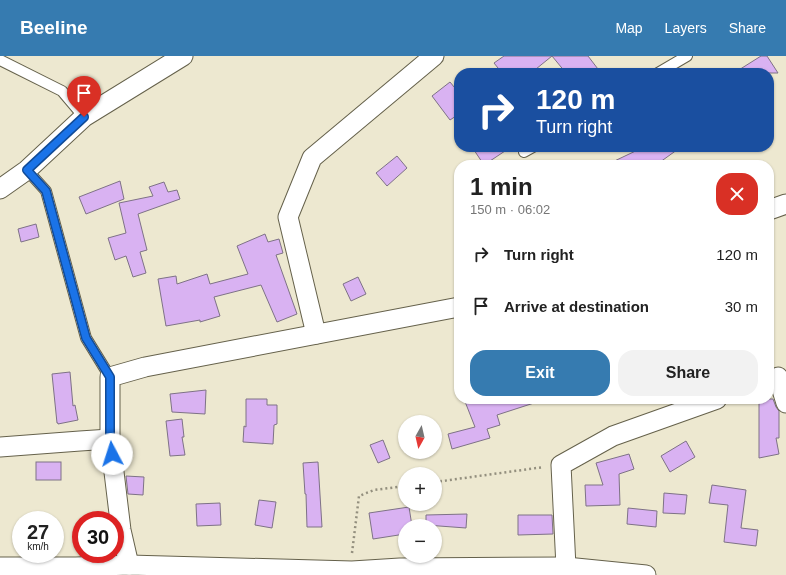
<!DOCTYPE html>
<html lang="en">
<head>
<meta charset="utf-8">
<style>
	body { margin:0; font-family:Arial,sans-serif; background:#f2f2f2; color:#222; height:100vh; display:flex; flex-direction:column; font-size:15px; white-space:nowrap }
	* { box-sizing:border-box; margin:0 }
	p { font-size:13px; color:#767676 }
	.icon { flex:none; width:22px; height:22px; fill:none; stroke:currentColor; stroke-width:2; stroke-linecap:round; stroke-linejoin:round }
	.map { position:relative; flex:1; overflow:hidden }
	.details { position:absolute; left:454px; top:104px; width:320px; height:244px; display:flex; flex-direction:column; background:#fff; border-radius:16px; box-shadow:0 1px 3px #0004 }
	.details>* { flex:none }
	.banner { position:absolute; left:454px; top:12px; width:320px; height:84px; border-radius:16px; box-shadow:0 1px 3px #0004; background:#1a4fa0; color:#fff; overflow:hidden }
	.needle { width:26px; rotate:188deg }
	.tools { position:absolute; left:398px; top:359px; display:grid; gap:8px }
	.tools a { display:grid; place-items:center; width:44px; height:44px; border-radius:50%; background:#fff; box-shadow:0 1px 3px #0004; font-size:20px }
	.speed { position:absolute; left:12px; top:455px; display:flex; gap:8px; font-size:20px; font-weight:700; text-align:center }
	.speed>* { display:grid; place-content:center; width:52px; height:52px; border-radius:50%; background:#fff; box-shadow:0 1px 3px #0004; line-height:1 }
	.speed small { font-size:10px; font-weight:400 }
	.speed .limit { border:6px solid #d22; background:#fff; color:#111 }
	.pin { position:absolute; display:grid; place-items:center; width:34px; height:34px; color:#fff; margin:-41px -17px; border-radius:50% 50% 50% 0; rotate:-45deg; box-shadow:0 0 4px #0007 }
	.pin .icon { rotate:45deg }
	.me { position:absolute; width:44px; margin:-22px; rotate:355deg; stroke-linejoin:round; filter:drop-shadow(0 0 3px #0008) }
	.turn { display:flex; align-items:center; gap:14px; height:84px; padding:0 16px; font-size:18px }
	.turn .icon { width:52px; height:52px; stroke-width:2.5 }
	.turn b { display:block; font-size:28px; line-height:34px }
	.round { display:grid; place-items:center; flex:none; width:42px; height:42px; border-radius:16px; background:#f2f2f2 }
	.summary { display:flex; align-items:center; justify-content:space-between; height:68px; padding:0 16px }
	h1 { font-size:24px; font-weight:700; line-height:30px }
	.primary-button { display:flex; gap:8px; margin-top:auto; padding:8px 16px }
	.primary-button a { flex:1; height:46px; border-radius:16px; background:#367bb0; color:#fff; font-size:16px; font-weight:700; line-height:46px; text-align:center }
	.primary-button a+a { background:#f2f2f2; color:#222 }
	ul { padding:0; list-style:none }
	li { display:flex; align-items:center; gap:12px; height:52px; padding:0 16px }
	li div { flex:1 }
	li b { display:block; font-size:15px }
	li em { font-style:normal }
	header { display:flex; align-items:center; gap:24px; box-sizing:border-box; height:56px; padding:0 20px; background:#367bb0; color:#fff }
	header strong { font-size:19px }
	nav { display:flex; gap:22px; margin-inline-start:auto; font-size:14px }
	.map>svg:first-child { display:block }
</style>
</head>
<body>
<header>
<strong>Beeline</strong>
<nav><a>Map</a><a>Layers</a><a>Share</a></nav>
</header>
<div class="map">
<svg width="786" height="519" viewBox="0 0 786 519">
	<rect width="100%" height="100%" fill="#ede8d0"/>
	<g fill="#d9b2f2" stroke="#7e7286">
		<polygon points="504,0 588,0 601,17 566,17 552,0 536,13 532,17 502,17 494,7"/>
		<polygon points="761,0 767,0 778,17 734,17"/>
		<polygon points="450,26 459,37 459,58 450,64 432,40"/>
		<polygon points="472,91 511,91 484,109"/>
		<polygon points="644,91 681,91 656,109 606,109"/>
		<polygon points="397,100 407,112 387,130 376,117"/>
		<polygon points="120,125 124,143 86,158 79,141"/>
		<polygon points="164,126 168,136 177,134 180,143 138,158 147,194 140,196 146,217 133,221 126,200 115,204 108,182 126,177 119,147 153,140 149,131"/>
		<polygon points="36,168 39,181 21,186 18,173"/>
		<polygon points="265,178 268,186 279,183 283,197 276,199 297,258 277,266 261,229 214,241 220,260 200,266 200,264 166,270 158,223 176,220 177,228 207,218 210,228 248,218 237,190"/>
		<polygon points="358,221 366,238 351,245 343,228"/>
		<polygon points="70,316 73,350 75,349 78,364 58,368 58,367 57,367 52,318"/>
		<polygon points="206,334 205,358 172,356 170,338"/>
		<polygon points="246,343 267,343 267,349 277,349 277,368 274,369 273,388 243,386 244,370 246,371"/>
		<polygon points="464,343 537,343 537,346 497,359 500,369 487,373 490,382 452,393 448,378 475,371"/>
		<polygon points="759,343 773,343 776,351 779,355 779,382 776,382 779,398 759,402"/>
		<polygon points="182,363 184,381 182,381 185,399 170,400 166,365"/>
		<polygon points="383,384 390,402 378,407 370,389"/>
		<polygon points="686,385 695,401 670,416 661,400"/>
		<polygon points="629,398 634,413 619,418 620,449 586,450 585,429 603,429 596,407"/>
		<rect x="36" y="406" width="25" height="18"/>
		<polygon points="318,406 322,471 307,471 306,438 305,438 303,407"/>
		<polygon points="126,420 144,421 143,439 128,438"/>
		<polygon points="712,429 746,434 741,472 758,474 756,490 724,486 728,449 709,447"/>
		<polygon points="664,437 687,439 685,458 663,457"/>
		<polygon points="259,444 276,446 272,472 255,469"/>
		<polygon points="220,447 221,469 197,470 196,448"/>
		<polygon points="409,451 412,470 405,470 405,478 373,483 369,457"/>
		<polygon points="628,452 657,455 656,471 627,468"/>
		<polygon points="467,458 466,472 426,469 426,459"/>
		<polygon points="518,459 552,459 553,478 518,479"/>
	</g>
	<g fill="none" stroke-linecap="round" stroke-linejoin="round">
		<g stroke="#65614b" stroke-width="12">
			<g id="service">
				<polyline points="0,4 62,35 84,61"/>
				<polyline points="658,17 687,0"/>
				<polyline points="524,96 533,91"/>
				<polyline points="27,114 46,135 86,282 110,321"/>
			</g>
		</g>
		<g stroke="#65614b" stroke-width="21">
			<g id="minor">
				<polyline points="0,133 27,114 84,61 183,0"/>
				<polyline points="769,154 786,148"/>
				<polyline points="316,278 288,161 312,102 434,0"/>
				<polyline points="778,321 786,347"/>
				<polyline points="0,391 80,385 110,383"/>
				<polyline points="129,509 121,474 110,383 110,321 145,311 459,251"/>
				<polyline points="0,511 76,511 129,509 352,515 400,512 566,511 646,519"/>
				<polyline points="566,511 561,409 613,380 717,343"/>
			</g>
		</g>
		<g stroke="#938f7e" stroke-width="2.5" stroke-dasharray="2 3" stroke-linecap="butt">
			<polyline points="435,426 544,411"/>
			<polyline points="352,497 359,440 374,434 405,430"/>
		</g>
		<use href="#service" stroke="#fff" stroke-width="10"/>
		<use href="#minor" stroke="#fff" stroke-width="19"/>
	</g>
	<g fill="none" stroke-linecap="round" stroke-linejoin="round">
		<g stroke="#114b97" stroke-width="10">
			<polyline id="route" points="84,61 27,114 46,135 86,282 110,321 110,383 112,398"/>
		</g>
		<use href="#route" stroke="#1a73e8" stroke-width="7"/>
	</g>
</svg>
<div class="tools">
<a><svg class="needle" viewBox="-14 -14 28 28"><path d="M0-13l5 13h-10z" fill="#e53935"/><path d="M0 13l5-13h-10z" fill="#767676"/></svg></a>
<a>+</a>
<a>−</a>
</div>
<div class="speed"><div>27<small>km/h</small></div><div class="limit">30</div></div>
<div class="pin" style="left:84px;top:61px;background:#d93025"><svg class="icon" aria-label="arrive" viewBox="0 0 24 24"><path d="M6 21V4h12l-3 4 3 4H6"/></svg></div>
<svg class="me" style="left:112px;top:398px" viewBox="-20 -20 40 40"><circle r="19" fill="#fff"/><path d="M0-13L10 11 0 6-10 11z" fill="#1a73e8"/></svg>
<div class="banner">
<div class="turn"><svg class="icon" aria-label="right" viewBox="0 0 24 24"><path d="M7 20v-9h11M14 6l5 5-5 5"/></svg><div><b>120 m</b>Turn right</div></div>
</div>
<section class="details">
<div class="summary"><div><h1>1 min</h1><p>150 m · 06:02</p></div><a class="round" style="background:#d93025;color:#fff"><svg class="icon" aria-label="close" viewBox="0 0 24 24"><path d="M6 6l12 12M18 6L6 18"/></svg></a></div>
<ul>
<li><svg class="icon" aria-label="right" viewBox="0 0 24 24"><path d="M7 20v-9h11M14 6l5 5-5 5"/></svg><div><b>Turn right</b></div><em>120 m</em></li>
<li><svg class="icon" aria-label="arrive" viewBox="0 0 24 24"><path d="M6 21V4h12l-3 4 3 4H6"/></svg><div><b>Arrive at destination</b></div><em>30 m</em></li>
</ul>
<div class="primary-button"><a>Exit</a><a>Share</a></div>
</section>
</div>
</body>
</html>
